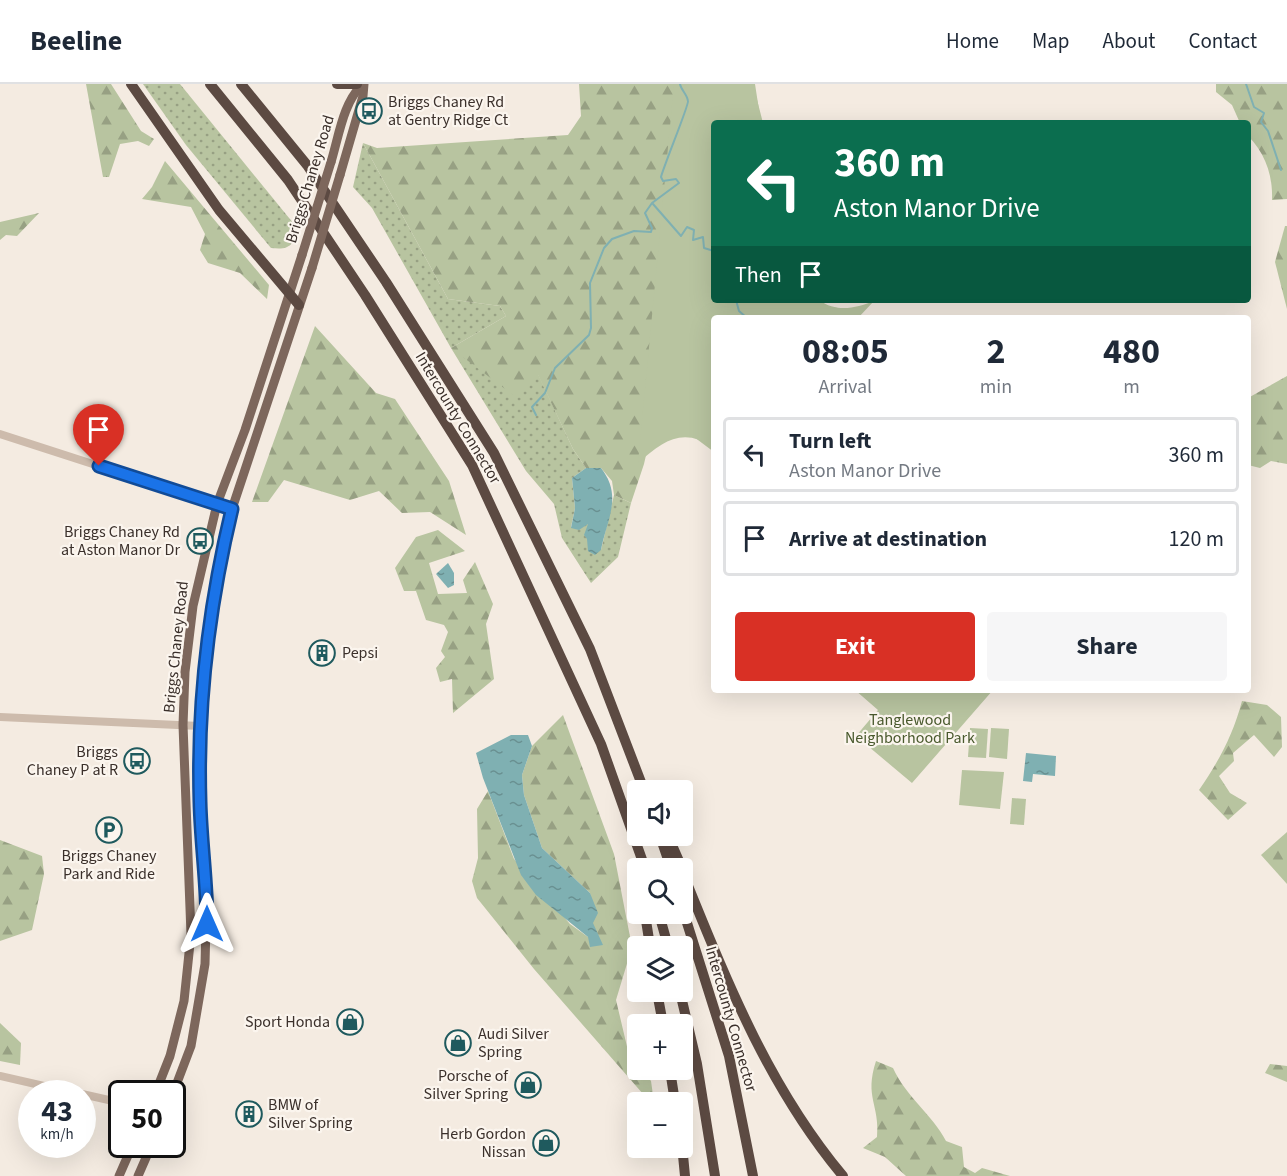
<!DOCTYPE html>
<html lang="en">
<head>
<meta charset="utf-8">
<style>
	body { margin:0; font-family:"Source Sans 3",sans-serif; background:#f6f6f7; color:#1f2937; height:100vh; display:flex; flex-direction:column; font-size:22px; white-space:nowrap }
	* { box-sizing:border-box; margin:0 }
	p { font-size:20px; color:#747a83 }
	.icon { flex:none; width:33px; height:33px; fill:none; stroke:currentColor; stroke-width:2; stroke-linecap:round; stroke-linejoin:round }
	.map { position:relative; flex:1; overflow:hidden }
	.details { position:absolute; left:711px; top:231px; width:540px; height:378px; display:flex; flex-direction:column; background:#fff; border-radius:6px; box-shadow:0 6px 24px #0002 }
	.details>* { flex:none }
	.guide { position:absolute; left:711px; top:36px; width:540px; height:183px; border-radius:6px; box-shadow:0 6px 24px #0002; background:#0b6e4f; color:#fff; overflow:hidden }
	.buttons { position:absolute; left:627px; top:696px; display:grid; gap:12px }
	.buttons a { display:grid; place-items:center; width:66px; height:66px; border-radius:6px; background:#fff; box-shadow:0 6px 24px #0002; font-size:30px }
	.speed { position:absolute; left:18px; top:996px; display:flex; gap:12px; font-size:30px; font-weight:700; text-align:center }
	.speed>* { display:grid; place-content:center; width:78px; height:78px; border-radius:50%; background:#fff; box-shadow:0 6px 24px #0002; line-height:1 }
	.speed small { font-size:15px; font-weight:400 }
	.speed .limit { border:3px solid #111; border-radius:9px; background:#fff; color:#111 }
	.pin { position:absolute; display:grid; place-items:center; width:51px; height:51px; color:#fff; margin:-62px -26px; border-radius:50% 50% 50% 0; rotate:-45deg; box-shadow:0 0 6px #0007 }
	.pin .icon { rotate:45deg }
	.me { position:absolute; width:66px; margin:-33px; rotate:0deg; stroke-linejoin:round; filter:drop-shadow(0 0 4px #0008) }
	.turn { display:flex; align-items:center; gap:21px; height:126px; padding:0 24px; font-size:27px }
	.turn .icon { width:78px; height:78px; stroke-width:2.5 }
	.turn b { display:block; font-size:42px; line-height:51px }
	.then { display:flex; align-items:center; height:57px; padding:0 24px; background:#0003; gap:12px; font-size:22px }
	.eta { display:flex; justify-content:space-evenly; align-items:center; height:102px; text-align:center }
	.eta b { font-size:36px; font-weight:700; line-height:42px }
	.cta { display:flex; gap:12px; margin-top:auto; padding:12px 24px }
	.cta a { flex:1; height:69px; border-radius:6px; background:#d93025; color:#fff; font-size:24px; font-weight:700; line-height:69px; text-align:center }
	.cta a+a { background:#f6f6f7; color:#1f2937 }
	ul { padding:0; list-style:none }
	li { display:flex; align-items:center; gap:18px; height:75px; margin:0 12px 9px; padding:0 12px; border:3px solid #e0e1e3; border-radius:6px }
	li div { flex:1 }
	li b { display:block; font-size:22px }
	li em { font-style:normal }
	header { display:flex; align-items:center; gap:36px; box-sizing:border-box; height:84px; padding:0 30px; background:#fff; border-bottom:2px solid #e0e1e3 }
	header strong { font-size:28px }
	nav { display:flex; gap:33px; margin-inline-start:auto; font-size:21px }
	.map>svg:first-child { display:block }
</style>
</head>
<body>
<header>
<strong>Beeline</strong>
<nav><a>Home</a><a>Map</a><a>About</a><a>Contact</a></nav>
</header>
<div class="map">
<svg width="1287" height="1092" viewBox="0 0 1287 1092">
	<defs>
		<pattern id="grass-dots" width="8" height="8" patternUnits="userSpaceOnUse" patternTransform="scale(1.5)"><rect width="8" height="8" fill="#b8c4a0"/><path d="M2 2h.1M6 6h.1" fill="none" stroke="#97a083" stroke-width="1.8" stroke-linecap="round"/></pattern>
		<pattern id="forest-firs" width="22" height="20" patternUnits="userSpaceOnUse" patternTransform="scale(1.5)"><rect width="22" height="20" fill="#b8c4a0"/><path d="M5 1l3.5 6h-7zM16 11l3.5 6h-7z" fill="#97a083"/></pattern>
		<pattern id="water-ripples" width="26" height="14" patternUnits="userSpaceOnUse" patternTransform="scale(1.5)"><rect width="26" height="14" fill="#7fb0b2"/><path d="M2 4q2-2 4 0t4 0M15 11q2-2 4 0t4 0" fill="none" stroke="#699091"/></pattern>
	</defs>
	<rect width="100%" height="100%" fill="#f4ebe1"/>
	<g fill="url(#grass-dots)">
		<path d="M143,0H180L298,145C292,162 290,166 271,164L186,61Z"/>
		<polygon points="363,59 448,215 500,222 506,232 451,264 538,290 573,365 586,384 572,394 575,424 571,443 588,439 601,466 614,411 631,419 618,473 591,499 562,454 554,420 526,387 451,264 372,124 353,103"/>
	</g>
	<g fill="url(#forest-firs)">
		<polygon points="86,0 111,0 141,47 154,55 149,62 138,57 120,60 109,93 103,93"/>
		<polygon points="579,0 753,0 763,39 714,39 714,216 824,222 853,226 862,234 714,234 714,368 690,350 652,345 644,380 631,419 614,411 612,397 601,384 586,384 573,365 538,291 517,314 451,264 506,232 500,222 448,215 363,59 377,64 568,51 581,32"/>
		<path d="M1216,0H1287V115L1272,116C1273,91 1265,69 1248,52V39H1240L1232,21L1216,8Z"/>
		<polygon points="165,77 269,201 267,215 240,189 208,179 200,166 205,150 191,123 142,115 152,103"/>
		<polygon points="39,129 17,152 6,151 0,156 0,138"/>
		<polygon points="1285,142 1287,142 1287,225 1275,178"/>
		<polygon points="315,242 376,309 395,315 449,397 466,451 430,428 402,429 379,407 350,416 284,396 268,418 252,418"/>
		<polygon points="1287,292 1287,380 1271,377 1260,384 1248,381 1248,314"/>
		<polygon points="438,446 465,467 429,479 438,510 467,509 463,496 475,478 493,520 486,540 494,595 453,629 452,595 440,598 436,584 445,573 441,567 448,548 444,541 426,536 416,507 404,507 395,484 416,453"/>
		<path d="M1242,617L1267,621L1281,633L1282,663L1274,673L1254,651L1233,669L1234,677L1219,692L1230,709L1247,719L1228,736L1199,706C1219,677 1233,651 1242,617Z"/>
		<polygon points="563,631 614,770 632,863 616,916 629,971 637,981 638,986 642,986 651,997 654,1018 650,1018 534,885 477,814 472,797 478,774 477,725 488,707 514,775 570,840 588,853 593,839 590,809 542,764 524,711 522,691 532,662"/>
		<polygon points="1287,748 1287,800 1261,771"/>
		<polygon points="0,756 42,772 44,790 32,846 0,857"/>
		<polygon points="0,939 21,959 20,981 0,977"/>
		<path d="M876,977L893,984C906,1013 932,1030 946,1057L962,1063L964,1083L975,1089L982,1084L1010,1092H906L885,1073L863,1064L877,1053C880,1020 864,1014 876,977Z"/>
		<polygon points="1270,980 1287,982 1287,998 1265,989"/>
	</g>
	<g fill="#b8c4a0">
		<path d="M674,0H755L761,39H714V216H819C837,229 856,224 874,217L858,234H714V364C683,342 663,357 638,379Z"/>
		<polygon points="855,606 993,606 912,699 856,652 878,626"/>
		<polygon points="970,644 988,645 986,674 968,673"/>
		<polygon points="991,644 1009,645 1007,675 989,673"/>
		<polygon points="962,686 1004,688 1000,725 959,721"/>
		<polygon points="1012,714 1026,715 1024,741 1010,740"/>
	</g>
	<g fill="url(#water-ripples)">
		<path d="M586,384H601C623,412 607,435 601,466L595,471L588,467L587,455L584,451L588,440L579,446L571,444L575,424L572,394Z"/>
		<polygon points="448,479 454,489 454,501 448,504 436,490"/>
		<polygon points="511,651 528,651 532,662 522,691 524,711 542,764 590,809 598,829 593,839 603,861 590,863 588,853 536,811 521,791 483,694 476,669"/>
		<polygon points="1026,669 1056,672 1055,692 1033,690 1032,698 1023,697"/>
	</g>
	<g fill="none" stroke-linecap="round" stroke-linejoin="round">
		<g stroke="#7fb0b2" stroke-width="2">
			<polyline points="1246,0 1254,23 1264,29 1261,38 1268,47 1281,86"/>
			<polyline points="653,120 681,152 687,143 694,146 693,156 703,153 704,164 714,167"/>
			<polyline points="736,216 739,227 747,234"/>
			<path d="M536,331L532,323L545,309L555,284L589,251L591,244L590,199L604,164L612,155L634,147L651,148L652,144L645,129L652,119L679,99L676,95L663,97L661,93C664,81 689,21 688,17C687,10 681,6 680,0"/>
		</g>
		<g stroke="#cdbbac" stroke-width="8">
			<polyline points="0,350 232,425"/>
			<polyline points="0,633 200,642"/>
			<polyline points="0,992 79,1010"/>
			<polyline points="82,1010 122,1019"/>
		</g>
		<g stroke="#7d675c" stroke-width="9">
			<path d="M331,78C339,52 343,18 363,0"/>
			<polyline points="340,91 363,12 364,0"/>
			<polyline points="155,1010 170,972 184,917 191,850 183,641 185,588 193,522 217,420 245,346 302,171"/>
			<polyline points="172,1012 191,962 205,880 207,802 200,718 200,642 212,515 232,425 312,184"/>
			<polyline points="119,1092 133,1060"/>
			<polyline points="138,1092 152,1060"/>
		</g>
		<g stroke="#5c4a42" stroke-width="10">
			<polyline points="131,0 219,126 299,221"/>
			<polyline points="210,0 288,96 365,211 472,381 601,660 645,784"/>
			<polyline points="241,0 307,81 386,198 494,369 590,565 644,706"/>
			<polyline points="337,0 357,0"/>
			<polyline points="660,752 671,784"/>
			<polyline points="668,752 682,784"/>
			<path d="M682,787C726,895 767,1001 843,1092"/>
			<polyline points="682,823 729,972 753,1092"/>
			<polyline points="645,830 650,862"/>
			<polyline points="659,830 668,862"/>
			<polyline points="657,908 663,940"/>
			<polyline points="680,908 697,980 715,1092"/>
			<polyline points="670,986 675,1018"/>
			<polyline points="682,1061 685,1092"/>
		</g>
		<g stroke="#7d675c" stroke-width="9">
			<polyline points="302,171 331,78"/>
			<polyline points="312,184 340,91"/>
		</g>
	</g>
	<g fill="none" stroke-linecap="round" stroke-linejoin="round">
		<g stroke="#114b97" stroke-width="15">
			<path id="route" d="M99,382L232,425C209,521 197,618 200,718C201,759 207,799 207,840"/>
		</g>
		<use href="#route" stroke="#1a73e8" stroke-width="10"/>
	</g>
	<defs>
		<g id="bus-ring" transform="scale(1.35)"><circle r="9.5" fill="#fbf5ee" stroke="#1f5a5e" stroke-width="1.5"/><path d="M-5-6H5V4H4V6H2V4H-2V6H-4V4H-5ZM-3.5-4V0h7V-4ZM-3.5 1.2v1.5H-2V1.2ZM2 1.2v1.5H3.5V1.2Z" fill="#1f5a5e"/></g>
		<g id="building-ring" transform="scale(1.35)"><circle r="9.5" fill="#fbf5ee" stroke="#1f5a5e" stroke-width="1.5"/><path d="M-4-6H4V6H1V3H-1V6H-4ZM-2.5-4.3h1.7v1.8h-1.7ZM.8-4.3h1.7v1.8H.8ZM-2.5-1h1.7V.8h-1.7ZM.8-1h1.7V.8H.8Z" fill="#1f5a5e"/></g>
		<g id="parking-ring" transform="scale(1.35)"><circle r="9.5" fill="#fbf5ee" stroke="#1f5a5e" stroke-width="1.5"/><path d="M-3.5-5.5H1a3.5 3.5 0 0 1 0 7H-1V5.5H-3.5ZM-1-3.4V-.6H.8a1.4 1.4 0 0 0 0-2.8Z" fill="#1f5a5e"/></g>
		<g id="shop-ring" transform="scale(1.35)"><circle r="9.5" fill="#fbf5ee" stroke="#1f5a5e" stroke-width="1.5"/><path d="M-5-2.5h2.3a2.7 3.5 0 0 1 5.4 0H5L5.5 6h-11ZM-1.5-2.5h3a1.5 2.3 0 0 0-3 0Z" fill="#1f5a5e"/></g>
	</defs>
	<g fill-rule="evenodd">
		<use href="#bus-ring" x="369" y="27"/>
		<use href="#bus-ring" x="200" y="457"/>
		<use href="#building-ring" x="322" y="569"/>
		<use href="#bus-ring" x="137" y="677"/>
		<use href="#parking-ring" x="109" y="746"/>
		<use href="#shop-ring" x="350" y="938"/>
		<use href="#shop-ring" x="458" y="959"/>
		<use href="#shop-ring" x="528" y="1001"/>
		<use href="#building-ring" x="249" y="1030"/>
		<use href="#shop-ring" x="546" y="1059"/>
	</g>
	<g text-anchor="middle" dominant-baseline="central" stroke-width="4.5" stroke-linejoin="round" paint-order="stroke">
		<g font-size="16" fill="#3b302b" stroke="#fbf5ee" text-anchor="end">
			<text x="388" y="18" text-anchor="start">Briggs Chaney Rd<tspan x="388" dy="18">at Gentry Ridge Ct</tspan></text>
			<text x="180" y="448">Briggs Chaney Rd<tspan x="180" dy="18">at Aston Manor Dr</tspan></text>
			<text x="342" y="569" text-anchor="start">Pepsi</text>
			<text x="118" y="668">Briggs<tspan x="118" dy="18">Chaney P at R</tspan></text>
			<text x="109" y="772" text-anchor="middle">Briggs Chaney<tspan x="109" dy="18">Park and Ride</tspan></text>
			<text x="330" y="938">Sport Honda</text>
			<text x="478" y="950" text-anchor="start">Audi Silver<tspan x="478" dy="18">Spring</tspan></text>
			<text x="508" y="992">Porsche of<tspan x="508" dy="18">Silver Spring</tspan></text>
			<text x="268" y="1021" text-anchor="start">BMW of<tspan x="268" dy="18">Silver Spring</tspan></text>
			<text x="526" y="1050">Herb Gordon<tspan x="526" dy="18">Nissan</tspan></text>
		</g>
		<g font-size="16" fill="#3b302b" stroke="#fbf5ee">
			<text transform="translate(310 95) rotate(-73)">Briggs Chaney Road</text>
			<text transform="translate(458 334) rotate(59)">Intercounty Connector</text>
			<text transform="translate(176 563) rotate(-84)">Briggs Chaney Road</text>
			<text transform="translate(731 935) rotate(74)">Intercounty Connector</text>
		</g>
		<g font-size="16" fill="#4a5a2e" stroke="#fbf5ee">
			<text x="910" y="636">Tanglewood<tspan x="910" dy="18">Neighborhood Park</tspan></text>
		</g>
	</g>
</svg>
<div class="buttons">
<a><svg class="icon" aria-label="sound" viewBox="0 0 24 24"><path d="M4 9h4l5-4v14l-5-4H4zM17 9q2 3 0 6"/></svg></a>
<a><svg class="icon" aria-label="search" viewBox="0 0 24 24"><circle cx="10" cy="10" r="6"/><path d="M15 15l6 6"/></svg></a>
<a><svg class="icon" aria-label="layers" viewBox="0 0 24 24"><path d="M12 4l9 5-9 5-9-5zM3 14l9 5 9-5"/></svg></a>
<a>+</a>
<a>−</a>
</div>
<div class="speed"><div>43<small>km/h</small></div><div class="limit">50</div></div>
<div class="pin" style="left:99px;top:382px;background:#d93025"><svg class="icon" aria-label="arrive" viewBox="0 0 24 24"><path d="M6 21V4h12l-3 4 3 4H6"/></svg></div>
<svg class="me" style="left:207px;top:840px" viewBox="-20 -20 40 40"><path d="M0-17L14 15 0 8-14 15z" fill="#1a73e8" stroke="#fff" stroke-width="4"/></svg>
<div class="guide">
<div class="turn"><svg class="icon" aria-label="left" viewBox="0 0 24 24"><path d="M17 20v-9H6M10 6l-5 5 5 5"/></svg><div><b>360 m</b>Aston Manor Drive</div></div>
<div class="then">Then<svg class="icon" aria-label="arrive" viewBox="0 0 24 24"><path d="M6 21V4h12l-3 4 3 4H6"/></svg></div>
</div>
<section class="details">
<div class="eta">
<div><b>08:05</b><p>Arrival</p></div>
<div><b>2</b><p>min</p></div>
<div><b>480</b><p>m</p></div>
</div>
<ul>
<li><svg class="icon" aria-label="left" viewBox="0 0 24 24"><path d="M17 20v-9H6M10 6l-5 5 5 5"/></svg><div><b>Turn left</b><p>Aston Manor Drive</p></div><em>360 m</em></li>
<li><svg class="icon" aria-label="arrive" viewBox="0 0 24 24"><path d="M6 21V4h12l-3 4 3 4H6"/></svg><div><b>Arrive at destination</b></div><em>120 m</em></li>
</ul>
<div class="cta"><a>Exit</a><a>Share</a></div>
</section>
</div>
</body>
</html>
